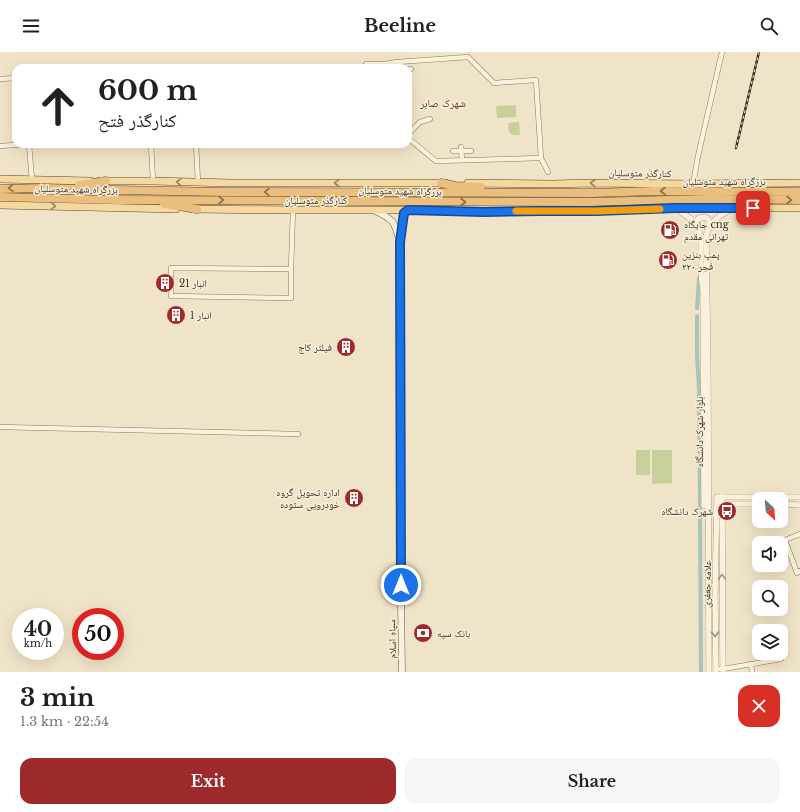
<!DOCTYPE html>
<html lang="en">
<head>
<meta charset="utf-8">
<style>
	body { margin:0; font-family:"Libre Baskerville","Noto Naskh Arabic",serif; background:#f6f6f6; color:#202124; height:100vh; display:flex; flex-direction:column; font-size:15px; white-space:nowrap }
	* { box-sizing:border-box; margin:0 }
	p { font-size:13px; color:#757577 }
	.icon { flex:none; width:22px; height:22px; fill:none; stroke:currentColor; stroke-width:2; stroke-linecap:round; stroke-linejoin:round }
	.map { position:relative; height:620px; overflow:hidden }
	.drawer { display:flex; flex-direction:column; background:#fff; flex:1 }
	.drawer>* { flex:none }
	.guide { position:absolute; left:12px; top:12px; width:400px; height:84px; border-radius:12px; box-shadow:0 4px 16px #0002; background:#fff; color:#202124; overflow:hidden }
	.needle { width:26px; rotate:154deg }
	.buttons { position:absolute; left:752px; top:440px; display:grid; gap:8px }
	.buttons a { display:grid; place-items:center; width:36px; height:36px; border-radius:8px; background:#fff; box-shadow:0 4px 16px #0002; font-size:20px }
	.speed { position:absolute; left:12px; top:556px; display:flex; gap:8px; font-size:20px; font-weight:700; text-align:center }
	.speed>* { display:grid; place-content:center; width:52px; height:52px; border-radius:50%; background:#fff; box-shadow:0 4px 16px #0002; line-height:1 }
	.speed small { font-size:10px; font-weight:400 }
	.speed .limit { border:6px solid #d22; background:#fff; color:#111 }
	.pin { position:absolute; display:grid; place-items:center; width:34px; height:34px; color:#fff; margin:-17px; border-radius:8px; box-shadow:0 2px 6px #0006 }
	.me { position:absolute; width:44px; margin:-22px; rotate:0deg; stroke-linejoin:round; filter:drop-shadow(0 0 3px #0008) }
	.turn { display:flex; align-items:center; gap:14px; height:84px; padding:0 20px; font-size:18px }
	.turn .icon { width:52px; height:52px; stroke-width:2.5 }
	.turn b { display:block; font-size:28px; line-height:34px }
	.round { display:grid; place-items:center; flex:none; width:42px; height:42px; border-radius:12px; background:#f6f6f6 }
	.overview { display:flex; align-items:center; justify-content:space-between; height:68px; padding:0 20px }
	h1 { font-size:24px; font-weight:700; line-height:30px }
	.primary-button { display:flex; gap:8px; margin-top:auto; padding:8px 20px }
	.primary-button a { flex:1; height:46px; border-radius:12px; background:#9e2a2b; color:#fff; font-size:16px; font-weight:700; line-height:46px; text-align:center }
	.primary-button a+a { background:#f6f6f6; color:#202124 }
	header { display:flex; justify-content:space-between; align-items:center; height:52px; padding:0 20px; background:#fff; font-size:18px; font-weight:700 }
	.map>svg:first-child { display:block }
</style>
</head>
<body>
<header><svg class="icon" aria-label="menu" viewBox="0 0 24 24"><path d="M4 6h16M4 12h16M4 18h16"/></svg>Beeline<svg class="icon" aria-label="search" viewBox="0 0 24 24"><circle cx="10" cy="10" r="6"/><path d="M15 15l6 6"/></svg></header>
<div class="map">
<svg width="800" height="620" viewBox="0 0 800 620">
	<rect width="100%" height="100%" fill="#f0e4c8"/>
	<g fill="#c9cf9b">
		<polygon points="516,53 516,65 497,66 496,54"/>
		<polygon points="519,70 520,83 512,83 509,80 508,71"/>
		<rect x="636" y="398" width="14" height="25"/>
		<polygon points="652,398 672,398 672,431 652,432"/>
	</g>
	<g fill="none" stroke-linecap="round" stroke-linejoin="round">
		<g stroke="#a9c4bc" stroke-width="4">
			<polyline points="697,256 699,226"/>
			<polyline points="697,264 697,304 699,338 700,456"/>
			<polyline points="700,461 701,620"/>
		</g>
		<g stroke="#8d765c" stroke-width="5.5">
			<g id="minor">
				<polyline points="386,13 400,16"/>
				<polyline points="366,16 366,12 384,12 397,10 468,5 494,31 536,28 541,106 548,120"/>
				<polyline points="408,17 411,17"/>
				<polyline points="0,27 16,26"/>
				<polyline points="408,82 420,70 430,67"/>
				<polyline points="408,86 436,109 541,106"/>
				<polyline points="29,92 32,128"/>
				<polyline points="151,92 153,129"/>
				<polyline points="196,92 198,130"/>
				<polyline points="0,94 30,92"/>
				<polyline points="461,95 462,108"/>
				<polyline points="453,99 471,99"/>
				<polyline points="693,132 698,104 722,0"/>
				<polygon points="171,216 291,217 291,246 171,244"/>
				<polyline points="291,217 293,158"/>
				<polyline points="0,375 298,382"/>
				<polyline points="800,482 785,488 797,521 800,519"/>
				<polyline points="751,612 752,620"/>
				<polyline points="716,617 723,617 781,607"/>
			</g>
		</g>
		<g stroke="#8d765c" stroke-width="6">
			<g id="tertiary">
				<polyline points="675,156 691,167 698,177 701,185 701,221 703,239 704,454"/>
				<path d="M696,173C697,166 700,164 707,166L709,169V175"/>
				<polyline points="722,445 723,620"/>
				<polyline points="719,452 759,452"/>
				<polyline points="781,452 800,453"/>
				<path d="M709,620L708,318L706,184C710,170 719,162 733,157"/>
				<polyline points="716,620 715,543 717,445 800,445"/>
			</g>
		</g>
		<g stroke="#6f573f" stroke-width="7">
			<g id="secondary">
				<path d="M374,158C394,168 394,168 400,190L401,549L402,620"/>
				<polyline points="400,186 404,161 408,158"/>
			</g>
		</g>
		<g stroke="#5b4430" stroke-width="8">
			<g id="primary">
				<polyline points="0,127 90,129"/>
				<polyline points="100,129 153,129 232,131 446,131"/>
				<polyline points="468,131 553,132 591,131 693,132 800,131"/>
				<polyline points="0,153 176,157"/>
				<polyline points="192,157 293,158 408,158 484,160 596,159 675,156 800,156"/>
			</g>
		</g>
		<g stroke="#5b4430" stroke-width="9">
			<g id="trunk">
				<polyline points="441,131 455,134 481,135"/>
				<polyline points="79,133 106,129"/>
				<polyline points="0,137 44,136 116,138 224,140 591,141 654,139 800,140"/>
				<polyline points="0,145 115,148 589,150 708,147 800,148"/>
				<polyline points="164,152 185,155 197,157"/>
			</g>
		</g>
		<use href="#minor" stroke="#faf1dc" stroke-width="4.5"/>
		<use href="#tertiary" stroke="#faf1dc" stroke-width="5.5"/>
		<use href="#secondary" stroke="#faf1dc" stroke-width="6"/>
		<use href="#primary" stroke="#f3d9a0" stroke-width="7"/>
		<use href="#trunk" stroke="#eabe7c" stroke-width="8"/>
		<g stroke="#3d2e20" stroke-width="2.5">
			<polyline id="rail" points="736,96 759,0"/>
		</g>
		<use href="#rail" stroke="#f7eed8" stroke-width="1" stroke-dasharray="3" stroke-linecap="butt"/>
	</g>
	<defs><path id="oneway-chevron" d="M-2-3.5L2.5 0L-2 3.5" fill="none" stroke-width="1.6" stroke-linecap="round" stroke-linejoin="round"/></defs>
	<g stroke="#988460">
		<use href="#oneway-chevron" transform="translate(179 130) rotate(-179)"/>
		<use href="#oneway-chevron" transform="translate(337 131) rotate(180)"/>
		<use href="#oneway-chevron" transform="translate(593 131) rotate(-180)"/>
		<use href="#oneway-chevron" transform="translate(53 154) rotate(1)"/>
	</g>
	<g stroke="#8b6f49">
		<use href="#oneway-chevron" transform="translate(11 136) rotate(179)"/>
		<use href="#oneway-chevron" transform="translate(663 139) rotate(-180)"/>
		<use href="#oneway-chevron" transform="translate(267 140) rotate(180)"/>
		<use href="#oneway-chevron" transform="translate(221 148)"/>
		<use href="#oneway-chevron" transform="translate(789 148)"/>
		<use href="#oneway-chevron" transform="translate(463 150)"/>
	</g>
	<g stroke="#9c907e">
		<use href="#oneway-chevron" transform="translate(722 525) rotate(-91)"/>
		<use href="#oneway-chevron" transform="translate(715 582) rotate(89)"/>
	</g>
	<g fill="none" stroke-linecap="round" stroke-linejoin="round">
		<g stroke="#114b97" stroke-width="10">
			<polyline id="route" points="401,533 400,190 404,161 408,158 484,160 540,159 596,159 675,156 753,156"/>
		</g>
		<use href="#route" stroke="#1a73e8" stroke-width="7"/>
		<polyline stroke="#f59e0b" stroke-width="7" points="516,159 596,159 660,157"/>
	</g>
	<defs>
		<g id="fuel-disc" transform="scale(1)"><circle r="9.5" fill="#9e2a2b" stroke="#f7eed8"/><path d="M-5.5-6h7V0h2V4h1.3V-2.5L3-4.5l.8-.8L6-3V5H2.5V1h-1V6h-7ZM-4.2-4.7v3.2H.2V-4.7Z" fill="#fff"/></g>
		<g id="building-disc" transform="scale(1)"><circle r="9.5" fill="#9e2a2b" stroke="#f7eed8"/><path d="M-4-6H4V6H1V3H-1V6H-4ZM-2.5-4.3h1.7v1.8h-1.7ZM.8-4.3h1.7v1.8H.8ZM-2.5-1h1.7V.8h-1.7ZM.8-1h1.7V.8H.8Z" fill="#fff"/></g>
		<g id="bus-disc" transform="scale(1)"><circle r="9.5" fill="#9e2a2b" stroke="#f7eed8"/><path d="M-5-6H5V4H4V6H2V4H-2V6H-4V4H-5ZM-3.5-4V0h7V-4ZM-3.5 1.2v1.5H-2V1.2ZM2 1.2v1.5H3.5V1.2Z" fill="#fff"/></g>
		<g id="bank-disc" transform="scale(1)"><circle r="9.5" fill="#9e2a2b" stroke="#f7eed8"/><path d="M-6-4H6V4H-6ZM0-2.3a2.3 2.3 0 1 0 0 4.6a2.3 2.3 0 1 0 0-4.6Z" fill="#fff"/></g>
	</defs>
	<g fill-rule="evenodd">
		<use href="#fuel-disc" x="670" y="178"/>
		<use href="#fuel-disc" x="668" y="208"/>
		<use href="#building-disc" x="165" y="231"/>
		<use href="#building-disc" x="176" y="263"/>
		<use href="#building-disc" x="346" y="295"/>
		<use href="#building-disc" x="354" y="446"/>
		<use href="#bus-disc" x="727" y="459"/>
		<use href="#bank-disc" x="423" y="581"/>
	</g>
	<g text-anchor="middle" dominant-baseline="central" stroke-width="3" stroke-linejoin="round" paint-order="stroke">
		<g font-size="10" fill="#3d2e20" stroke="#f7eed8">
			<text transform="translate(640 121) rotate(1)">کنارگذر متوسلیان</text>
			<text x="724" y="129">بزرگراه شهید متوسلیان</text>
			<text transform="translate(76 137) rotate(1)">بزرگراه شهید متوسلیان</text>
			<text transform="translate(400 139) rotate(1)">بزرگراه شهید متوسلیان</text>
			<text x="316" y="148">کنارگذر متوسلیان</text>
			<text transform="translate(699 380) rotate(-90)">بلوار شهرک دانشگاه</text>
			<text transform="translate(707 532) rotate(-89)">علامه جعفری</text>
			<text transform="translate(392 587) rotate(-91)">سپاه اسلام</text>
		</g>
		<g font-size="10" fill="#3d2e20" stroke="#f7eed8" text-anchor="start">
			<text x="684" y="172">جایگاه cng<tspan x="684" dy="12">تهرانی مقدم</tspan></text>
			<text x="682" y="202">پمپ بنزین<tspan x="682" dy="12">۲۲۰ فجر</tspan></text>
			<text x="179" y="231">انبار 21</text>
			<text x="190" y="263">انبار 1</text>
			<text x="332" y="295" text-anchor="end">فیلتر کاج</text>
			<text x="340" y="440" text-anchor="end">اداره تحویل گروه<tspan x="340" dy="12">خودرویی ستوده</tspan></text>
			<text x="713" y="459" text-anchor="end">شهرک دانشگاه</text>
			<text x="437" y="581">بانک سپه</text>
		</g>
		<g font-size="11" fill="#6b2e1e" stroke="#f7eed8">
			<text x="443" y="51">شهرک صابر</text>
		</g>
	</g>
</svg>
<div class="buttons">
<a><svg class="needle" viewBox="-14 -14 28 28"><path d="M0-13l5 13h-10z" fill="#e53935"/><path d="M0 13l5-13h-10z" fill="#757577"/></svg></a>
<a><svg class="icon" aria-label="sound" viewBox="0 0 24 24"><path d="M4 9h4l5-4v14l-5-4H4zM17 9q2 3 0 6"/></svg></a>
<a><svg class="icon" aria-label="search" viewBox="0 0 24 24"><circle cx="10" cy="10" r="6"/><path d="M15 15l6 6"/></svg></a>
<a><svg class="icon" aria-label="layers" viewBox="0 0 24 24"><path d="M12 4l9 5-9 5-9-5zM3 14l9 5 9-5"/></svg></a>
</div>
<div class="speed"><div>40<small>km/h</small></div><div class="limit">50</div></div>
<div class="pin" style="left:753px;top:156px;background:#d93025"><svg class="icon" aria-label="arrive" viewBox="0 0 24 24"><path d="M6 21V4h12l-3 4 3 4H6"/></svg></div>
<svg class="me" style="left:401px;top:533px" viewBox="-20 -20 40 40"><circle r="17" fill="#1a73e8" stroke="#fff" stroke-width="3"/><path d="M0-11L8 9 0 5-8 9z" fill="#fff"/></svg>
<div class="guide">
<div class="turn"><svg class="icon" aria-label="ahead" viewBox="0 0 24 24"><path d="M12 20V5M6 11l6-6 6 6"/></svg><div><b>600 m</b>کنارگذر فتح</div></div>
</div>
</div>
<section class="drawer">
<div class="overview"><div><h1>3 min</h1><p>1.3 km · 22:54</p></div><a class="round" style="background:#d93025;color:#fff"><svg class="icon" aria-label="close" viewBox="0 0 24 24"><path d="M6 6l12 12M18 6L6 18"/></svg></a></div>
<div class="primary-button"><a>Exit</a><a>Share</a></div>
</section>
</body>
</html>
